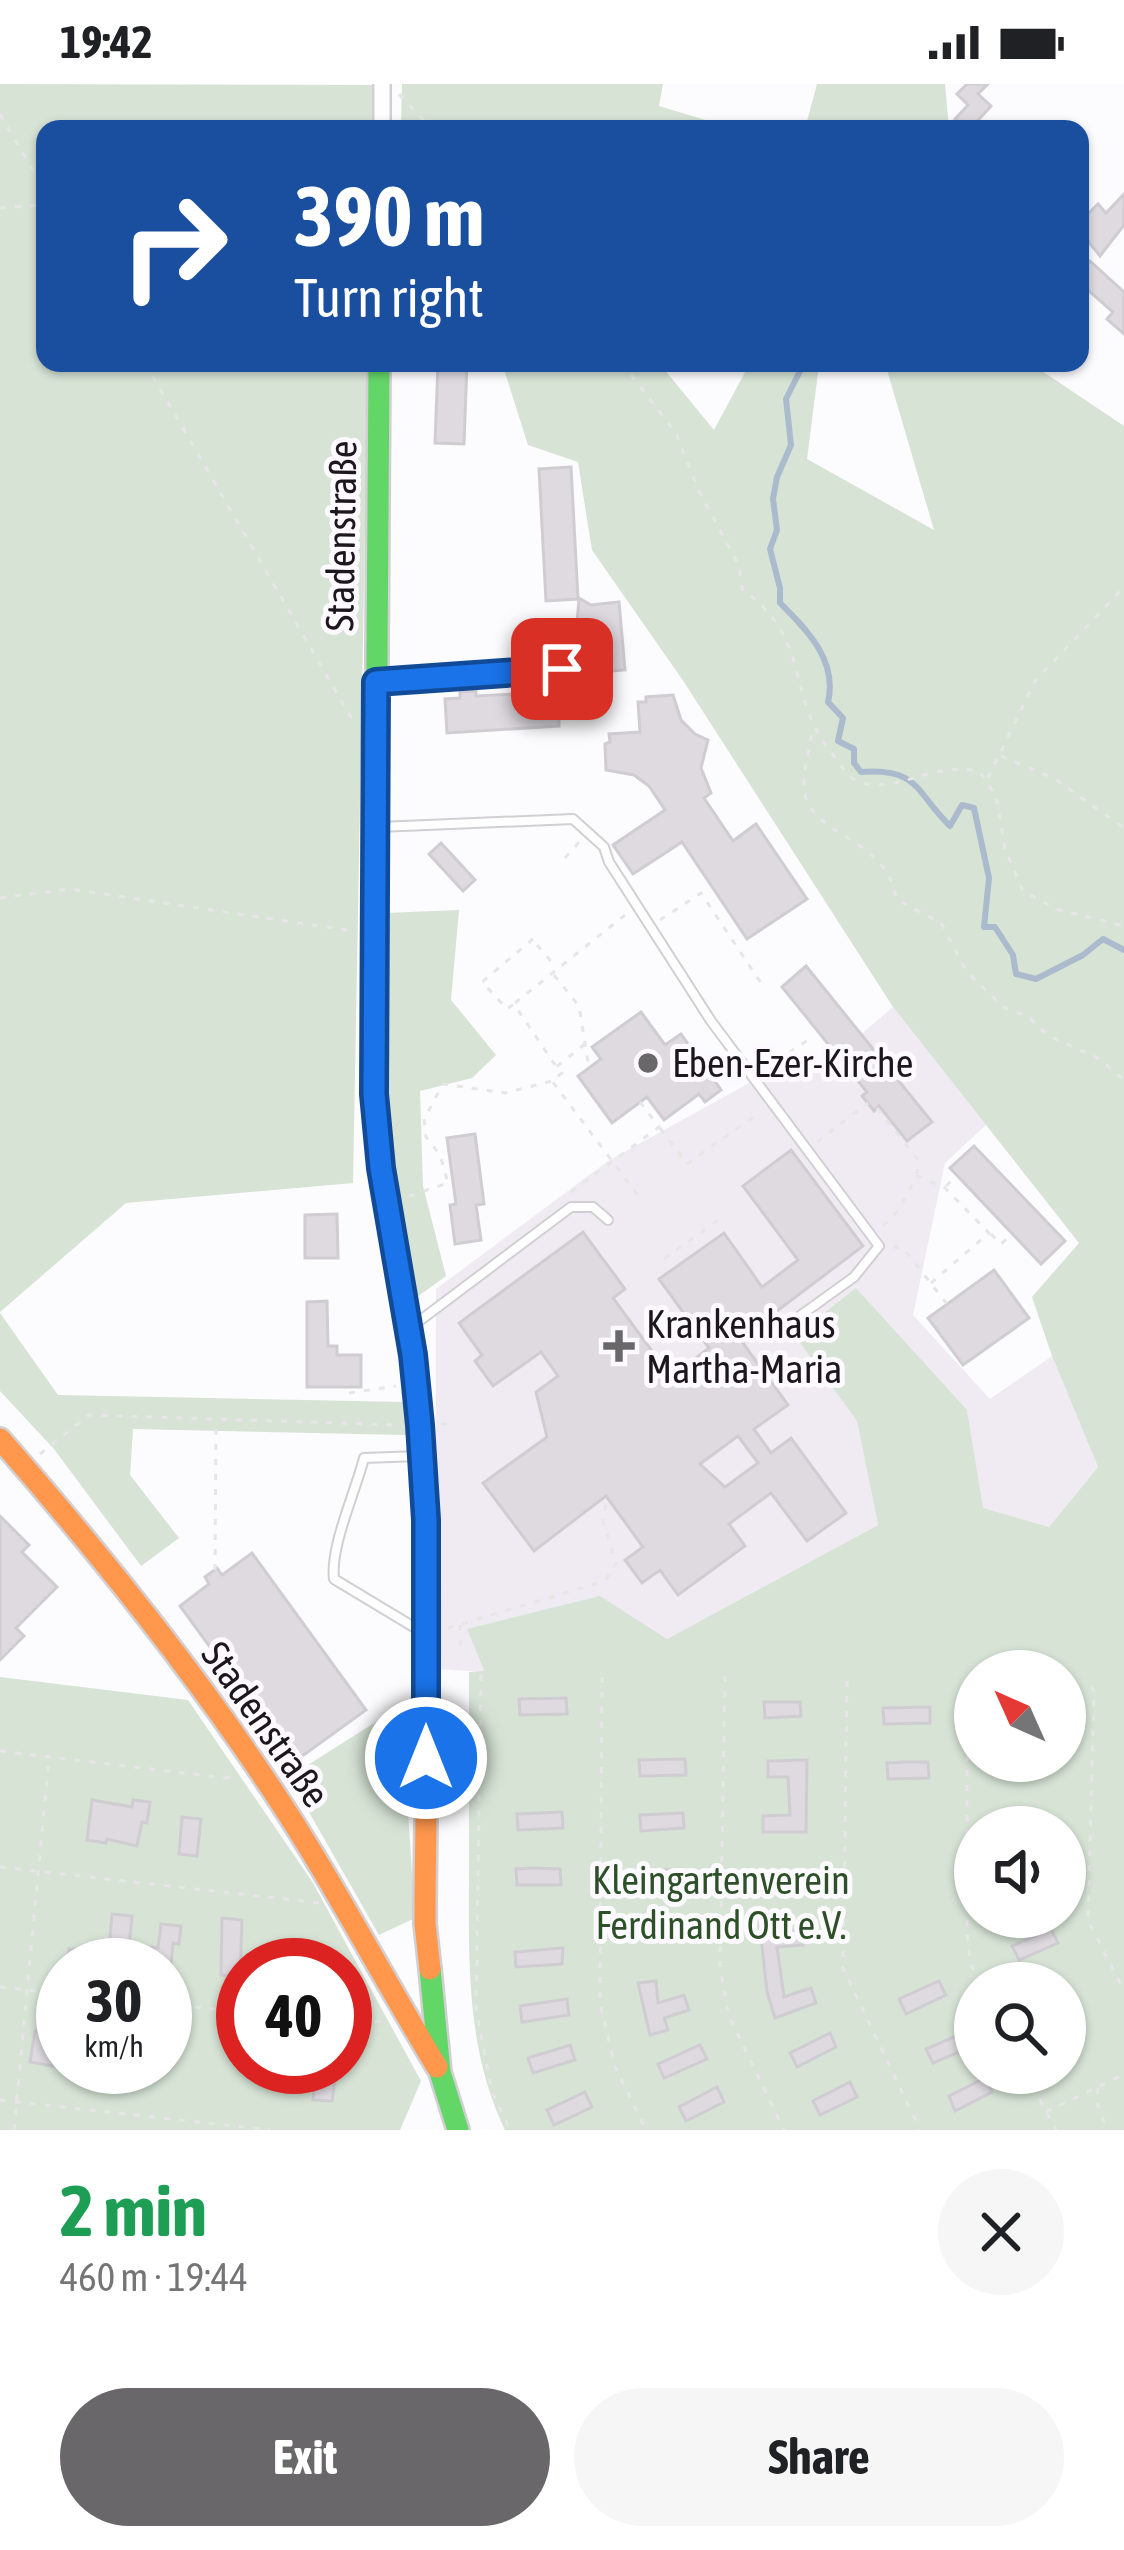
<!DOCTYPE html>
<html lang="en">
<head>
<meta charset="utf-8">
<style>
	body { margin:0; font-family:"Asap Condensed",sans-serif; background:#f6f6f6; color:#202124; height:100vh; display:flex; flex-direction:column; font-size:45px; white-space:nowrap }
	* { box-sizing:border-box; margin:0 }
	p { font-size:39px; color:#757577 }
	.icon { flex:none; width:66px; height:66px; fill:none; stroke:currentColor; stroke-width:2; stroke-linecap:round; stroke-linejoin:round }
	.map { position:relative; height:2046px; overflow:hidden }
	.details { display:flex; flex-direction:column; background:#fff; flex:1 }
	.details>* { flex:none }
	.guide { position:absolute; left:36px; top:36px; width:1053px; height:252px; border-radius:24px; box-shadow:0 3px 9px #0004; background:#1a4fa0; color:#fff; overflow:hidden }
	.needle { width:78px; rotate:315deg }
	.fabs { position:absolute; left:954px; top:1566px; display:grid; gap:24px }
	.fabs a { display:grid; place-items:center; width:132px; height:132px; border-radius:50%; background:#fff; box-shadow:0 3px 9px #0004; font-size:60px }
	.speed { position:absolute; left:36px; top:1854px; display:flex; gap:24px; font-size:60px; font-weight:700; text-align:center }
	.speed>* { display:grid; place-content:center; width:156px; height:156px; border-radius:50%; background:#fff; box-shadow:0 3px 9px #0004; line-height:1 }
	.speed small { font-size:30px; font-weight:400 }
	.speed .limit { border:18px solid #d22; background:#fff; color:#111 }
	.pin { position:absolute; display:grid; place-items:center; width:102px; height:102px; color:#fff; margin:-51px; border-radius:24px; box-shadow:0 6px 18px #0006 }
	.me { position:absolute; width:132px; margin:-66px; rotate:0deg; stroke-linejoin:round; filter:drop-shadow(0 0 9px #0008) }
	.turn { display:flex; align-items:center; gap:42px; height:252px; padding:0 60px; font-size:54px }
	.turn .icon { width:156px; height:156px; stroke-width:2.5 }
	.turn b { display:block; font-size:84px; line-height:102px }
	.round { display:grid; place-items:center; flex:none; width:126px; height:126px; border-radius:63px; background:#f6f6f6 }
	.headline { display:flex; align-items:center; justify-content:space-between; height:204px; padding:0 60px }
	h1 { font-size:72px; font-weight:700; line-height:90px; color:#1e9e55 }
	.button { display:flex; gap:24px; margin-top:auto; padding:24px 60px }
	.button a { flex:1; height:138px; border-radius:72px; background:#6a676b; color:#fff; font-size:48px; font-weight:700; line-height:138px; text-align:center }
	.button a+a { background:#f6f6f6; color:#202124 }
	.status { display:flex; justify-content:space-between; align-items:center; height:84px; padding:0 60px; background:#fff; direction:ltr }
	.status svg { height:33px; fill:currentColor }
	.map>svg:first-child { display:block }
</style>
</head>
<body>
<div class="status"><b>19:42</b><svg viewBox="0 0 49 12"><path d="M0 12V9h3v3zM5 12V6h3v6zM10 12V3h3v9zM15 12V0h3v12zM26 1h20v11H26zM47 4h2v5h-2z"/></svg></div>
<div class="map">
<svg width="1124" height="2046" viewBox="0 0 1124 2046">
	<rect width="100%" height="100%" fill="#fcfbfd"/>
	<polygon fill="#f0ebf3" points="893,923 986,1041 945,1079 913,1231 990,1315 1052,1272 1098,1383 1049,1443 982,1424 967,1326 795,1252 857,1337 878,1441 667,1555 468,1546 484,1588 435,1585 436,1205 608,1077 769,988 807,991 837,971"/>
	<g fill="#d6e3d5" fill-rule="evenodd">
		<polygon points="0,0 373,1 372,45 45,45 45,279 368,279 353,1099 126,1119 0,1228"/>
		<polygon points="402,0 663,0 659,22 712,38 710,45 401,45"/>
		<polygon points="817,0 945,0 949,45 805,45"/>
		<path d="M502,279H659L714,346L750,279H827L819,281L807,375L934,446L885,279H1030L1124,342V2046H505C465,1963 469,1873 469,1783C469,1718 469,1653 469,1588L484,1587L467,1545L600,1512L667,1555L878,1441L857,1337L795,1252L856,1204L967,1326L983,1424L1049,1443L1098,1383L1052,1272L1032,1213L1079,1159L893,923L684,598L592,466L578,378L528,361ZM975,1587H1065V1677H975ZM975,1743H1065V1833H975ZM975,1899H1065V1989H975Z"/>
		<polygon points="459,826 451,916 496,971 472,994 420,1007 423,1102 446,1192 417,1213 388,1087 386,829"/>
		<polygon points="0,1229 58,1311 404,1318 406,1351 133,1345 130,1391 179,1454 141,1482 54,1365 0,1307"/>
		<path d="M0,1593L188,1616L313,1799L421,1997L400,2046H0ZM63,1881H165V1983H63ZM243,1881H345V1983H243Z"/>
		<polygon points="401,1622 415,1834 379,1851 289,1693"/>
	</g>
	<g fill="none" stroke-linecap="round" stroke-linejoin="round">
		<path stroke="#abbbcd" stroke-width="6" d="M804,279L786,315L791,361L777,393L773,415L777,446L770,465L780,504V519C806,545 838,576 828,618L843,634L838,657L854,665V679L861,688C920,684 915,708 950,742L962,721L974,724L989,794L984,843H995L1013,871L1016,890L1036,895L1083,871L1103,855L1124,866"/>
	</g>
	<g fill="#dedae0" stroke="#d0cdd2" stroke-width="3" fill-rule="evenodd">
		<polygon points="967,0 988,0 978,10 991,22 970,45 955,35 968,21 957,10"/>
		<polygon points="1124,110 1124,141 1100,172 1080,147 1080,138 1098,120 1106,129"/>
		<polygon points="1090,177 1124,208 1124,250 1107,235 1113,228 1080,199 1080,188"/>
		<polygon points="438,279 467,279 464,360 435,359"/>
		<polygon points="571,383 578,515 546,517 539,385"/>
		<polygon points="579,514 591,521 619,518 625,586 588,589 585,555 577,540"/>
		<polygon points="591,592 593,626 567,628 567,632 559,633 559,642 447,649 445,615 460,614 460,608 476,607 476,612 535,609 534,596"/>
		<polygon points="673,611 681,636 695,650 708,656 701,684 711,709 704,714 733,757 756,740 807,815 747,855 682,758 633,790 613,761 665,726 649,702 634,691 606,686 605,660 610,658 609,650 640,648 638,618 646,618 646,613"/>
		<polygon points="441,759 475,796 463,807 429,770"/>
		<polygon points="806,882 932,1038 907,1057 879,1022 874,1027 862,1012 867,1008 782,903"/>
		<polygon points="641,928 665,961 681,950 721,1006 705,1018 699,1010 664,1036 647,1013 612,1039 578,992 601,975 592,963"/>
		<polygon points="475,1050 484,1120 476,1121 481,1156 455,1160 450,1121 456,1120 447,1054"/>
		<polygon points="974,1062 1065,1157 1041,1180 950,1084"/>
		<path d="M791,1066L863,1162L740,1255L788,1321L754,1345L771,1369L791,1354L846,1429L807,1457L771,1409L729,1440L745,1462L678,1511L660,1486L642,1499L625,1476L643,1463L606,1412L534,1467L483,1399L547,1353L536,1308L558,1292L541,1268L493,1302L475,1277L482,1271L459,1239L583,1148L625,1205L613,1214L671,1293L709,1264L659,1195L724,1149L762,1203L798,1176L743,1102ZM738,1352L758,1379L725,1403L700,1380Z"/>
		<polygon points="337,1130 338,1174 305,1174 305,1131"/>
		<polygon points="994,1186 1029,1234 963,1281 928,1234"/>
		<polygon points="327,1217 328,1262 337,1262 337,1271 361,1271 361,1303 307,1303 307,1218"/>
		<polygon points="0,1432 29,1461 22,1468 57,1503 16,1544 24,1552 0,1576"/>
		<polygon points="252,1469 366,1626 294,1678 180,1522 209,1500 205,1493 217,1484 222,1491"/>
		<polygon points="566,1614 567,1630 520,1631 519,1615"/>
		<polygon points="764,1618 800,1618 801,1632 765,1634"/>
		<polygon points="930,1623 930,1639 884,1640 883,1624"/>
		<polygon points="685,1675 686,1691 640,1692 639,1676"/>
		<polygon points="807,1676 806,1748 763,1748 763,1732 790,1731 788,1693 768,1693 768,1677"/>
		<polygon points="905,1678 928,1678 929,1694 888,1695 887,1679"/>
		<polygon points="92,1716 132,1723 133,1716 150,1718 147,1739 142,1738 137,1762 107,1755 106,1759 87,1756"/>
		<polygon points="562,1728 563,1744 518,1746 517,1730"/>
		<polygon points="683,1729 684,1744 641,1747 640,1731"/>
		<polygon points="182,1733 201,1735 197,1772 179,1770"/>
		<polygon points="534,1784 560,1785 561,1801 517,1801 516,1785"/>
		<polygon points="682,1785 683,1801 637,1803 636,1787"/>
		<polygon points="112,1830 132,1832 129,1862 158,1864 161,1840 181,1842 179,1860 173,1859 171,1881 68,1881 69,1865 109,1866"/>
		<polygon points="222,1834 242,1836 240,1893 221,1891"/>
		<polygon points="777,1842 777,1847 802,1846 803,1861 777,1863 784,1913 811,1904 816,1919 775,1934 767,1908 760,1843"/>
		<polygon points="1051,1845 1058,1859 1019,1876 1012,1862"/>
		<polygon points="563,1864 562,1880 516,1883 515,1868"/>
		<polygon points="656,1897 658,1919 684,1911 689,1926 664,1934 668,1946 650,1951 638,1899"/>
		<polygon points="939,1897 946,1911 906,1930 899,1915"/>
		<polygon points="567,1915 569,1931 522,1938 520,1922"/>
		<polygon points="975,1944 975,1959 971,1963 933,1979 926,1965"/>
		<polygon points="35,1947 59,1950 53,1982 30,1978"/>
		<polygon points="830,1949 836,1963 797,1983 790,1969"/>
		<polygon points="570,1961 575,1976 533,1989 528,1974"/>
		<polygon points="700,1961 707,1975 664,1994 658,1980"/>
		<polygon points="315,1986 336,1988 332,2017 313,2016"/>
		<polygon points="985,1994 992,2008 955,2027 949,2012"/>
		<polygon points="850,1998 857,2013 820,2031 813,2017"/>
		<polygon points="717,2003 724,2018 686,2037 679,2023"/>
		<polygon points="585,2008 592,2023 554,2041 547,2026"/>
	</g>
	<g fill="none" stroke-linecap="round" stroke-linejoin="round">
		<g stroke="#d2cfd3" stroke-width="12">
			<g id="lane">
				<polyline points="377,598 562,585"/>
				<polyline points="379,743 573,735 604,763 609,778 711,937 879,1162 854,1193 772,1252"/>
				<polyline points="414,1241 571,1123 593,1123 608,1136"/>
				<path d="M419,1372L364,1374C355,1409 330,1463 334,1495L422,1548"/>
			</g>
		</g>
		<g stroke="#d2cfd3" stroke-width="20">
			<polyline id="street" points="382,45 382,0"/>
		</g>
		<g stroke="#d2cfd3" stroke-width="26">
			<g id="fast">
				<polyline points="379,279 374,1010 381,1084 407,1236"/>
				<polyline points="430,1885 440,1988 458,2046"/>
			</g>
		</g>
		<g stroke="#d2cfd3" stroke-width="26">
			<g id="slow">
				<path d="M407,1236C440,1430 425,1643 425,1840L430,1885"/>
				<path d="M0,1355C96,1465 188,1579 269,1701C330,1792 380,1889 437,1983"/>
			</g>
		</g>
		<g stroke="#e6e6e6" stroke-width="3" stroke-dasharray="6 9" stroke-linecap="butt">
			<polyline points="399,10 432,45"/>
			<polyline points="0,30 45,107"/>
			<polyline points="0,124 45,121"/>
			<polyline points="145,279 356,642"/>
			<path d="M622,279L676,349L698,405L739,482L742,505C815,558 784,614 834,672C839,678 845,689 852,694C888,717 934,674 980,688L996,712L1005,765L1023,807L1056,825L1124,842"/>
			<path d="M812,651C809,667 804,684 804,700C803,753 887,750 896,815L941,839L967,888L1003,923L1029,933L1047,951L1098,974L1124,996"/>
			<polyline points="1001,672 1055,695 1124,744"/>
			<polyline points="988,694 1035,597 1124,503"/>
			<polyline points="565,774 580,757"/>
			<polyline points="0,814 70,805 354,847"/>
			<polyline points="660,836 701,809 763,902"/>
			<polyline points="533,855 482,898 507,925 514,920 555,981"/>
			<polyline points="537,861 555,882"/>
			<polyline points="554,891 579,922 589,984"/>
			<polyline points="515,919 625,831"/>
			<polyline points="585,960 556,983 562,989 552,997 640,1114"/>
			<polyline points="764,985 814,952"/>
			<polyline points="877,1024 918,1076 917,1090"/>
			<polyline points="660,1044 687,1080 760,1028"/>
			<polyline points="817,1058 868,1019"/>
			<polyline points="946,1102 957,1092"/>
			<polyline points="571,1108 659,1043 640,1018"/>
			<polyline points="409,1112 448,1099 440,1071 426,1053 424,1035 443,1000 505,1009 552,997"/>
			<polyline points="883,1142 897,1128 917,1092 945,1104 989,1149 931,1199"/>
			<polyline points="991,1150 1001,1160 1012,1150"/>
			<polyline points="893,1163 903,1164 947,1220"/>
			<polyline points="664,1175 725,1131"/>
			<polyline points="349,1309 396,1302"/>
			<polyline points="441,1340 452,1340"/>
			<polyline points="40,1370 89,1331 401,1341"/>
			<polyline points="215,1486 216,1338"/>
			<polyline points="460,1541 461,1569"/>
			<polyline points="448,1544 605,1497 616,1479 602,1434 607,1417"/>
			<polyline points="481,1591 476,1925 492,2008 510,2046"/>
			<polyline points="725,1592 720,1882 728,1930 784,2046"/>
			<polyline points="602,1593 600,1919 615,1983 646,2046"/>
			<polyline points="967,1596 967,1849 971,1881 981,1899"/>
			<polyline points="847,1597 843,1884 920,2046"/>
			<polyline points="1091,1602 1094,1608 1088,1836 1124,1907"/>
			<polyline points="0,1667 226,1694 235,1689"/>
			<polyline points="0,1783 320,1819"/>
			<polyline points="0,1903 63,1910"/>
			<polyline points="165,1920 243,1928"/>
			<polyline points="345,1939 385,1937"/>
			<polyline points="1026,1989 1056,2046"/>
			<polyline points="1098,2004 1097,2019 1107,2046"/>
			<polyline points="0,2016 270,2046"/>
			<polyline points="1046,2028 1124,1990"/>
			<polyline points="14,2046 49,1673"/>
		</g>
		<use href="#lane" stroke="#fffeff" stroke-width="8"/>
		<use href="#street" stroke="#fffeff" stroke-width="15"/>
		<use href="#fast" stroke="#63d668" stroke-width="21"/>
		<use href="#slow" stroke="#ff974d" stroke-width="21"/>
	</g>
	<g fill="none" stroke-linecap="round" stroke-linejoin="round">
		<g stroke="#114b97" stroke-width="30">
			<polyline id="route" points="426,1674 426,1436 420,1341 413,1271 381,1084 374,1010 376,598 562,585"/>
		</g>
		<use href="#route" stroke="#1a73e8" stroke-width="21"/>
	</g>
	<g fill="#6a676b" stroke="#fcfafe" stroke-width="4.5">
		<circle cx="648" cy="979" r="12"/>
		<path d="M613 1244h12v12h12v12h-12v12h-12v-12h-12v-12h12z"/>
	</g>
	<g text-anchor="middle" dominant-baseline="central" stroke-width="10" stroke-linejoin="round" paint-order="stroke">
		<g font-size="39" fill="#1b171d" stroke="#fcfafe">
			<text transform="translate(341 452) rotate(-89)">Stadenstraße</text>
			<text transform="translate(266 1640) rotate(55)">Stadenstraße</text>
		</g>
		<g font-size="39" fill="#1b171d" stroke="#fcfafe" text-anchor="start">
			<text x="672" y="979">Eben-Ezer-Kirche</text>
			<text x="646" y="1240">Krankenhaus<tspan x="646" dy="45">Martha-Maria</tspan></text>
		</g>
		<g font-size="39" fill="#2d5028" stroke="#fcfafe">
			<text x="721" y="1796">Kleingartenverein<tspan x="721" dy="45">Ferdinand Ott e.V.</tspan></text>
		</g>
	</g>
</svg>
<div class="fabs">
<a><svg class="needle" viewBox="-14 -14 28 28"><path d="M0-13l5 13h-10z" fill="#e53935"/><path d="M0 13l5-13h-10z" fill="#757577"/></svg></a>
<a><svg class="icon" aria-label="sound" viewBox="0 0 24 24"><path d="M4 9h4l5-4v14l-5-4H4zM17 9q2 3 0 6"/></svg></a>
<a><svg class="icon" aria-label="search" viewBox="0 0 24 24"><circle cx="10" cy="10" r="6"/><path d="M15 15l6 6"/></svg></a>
</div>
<div class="speed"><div>30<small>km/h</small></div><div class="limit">40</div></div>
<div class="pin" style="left:562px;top:585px;background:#d93025"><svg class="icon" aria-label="arrive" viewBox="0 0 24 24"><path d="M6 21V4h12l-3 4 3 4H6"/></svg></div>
<svg class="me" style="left:426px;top:1674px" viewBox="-20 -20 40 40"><circle r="17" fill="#1a73e8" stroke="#fff" stroke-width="3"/><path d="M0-11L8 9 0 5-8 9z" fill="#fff"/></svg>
<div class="guide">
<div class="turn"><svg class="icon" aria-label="right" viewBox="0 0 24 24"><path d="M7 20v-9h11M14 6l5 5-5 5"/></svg><div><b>390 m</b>Turn right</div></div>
</div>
</div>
<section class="details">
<div class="headline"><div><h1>2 min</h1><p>460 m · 19:44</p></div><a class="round"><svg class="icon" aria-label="close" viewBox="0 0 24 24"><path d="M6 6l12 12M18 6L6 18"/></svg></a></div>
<div class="button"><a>Exit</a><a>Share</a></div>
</section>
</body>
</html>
